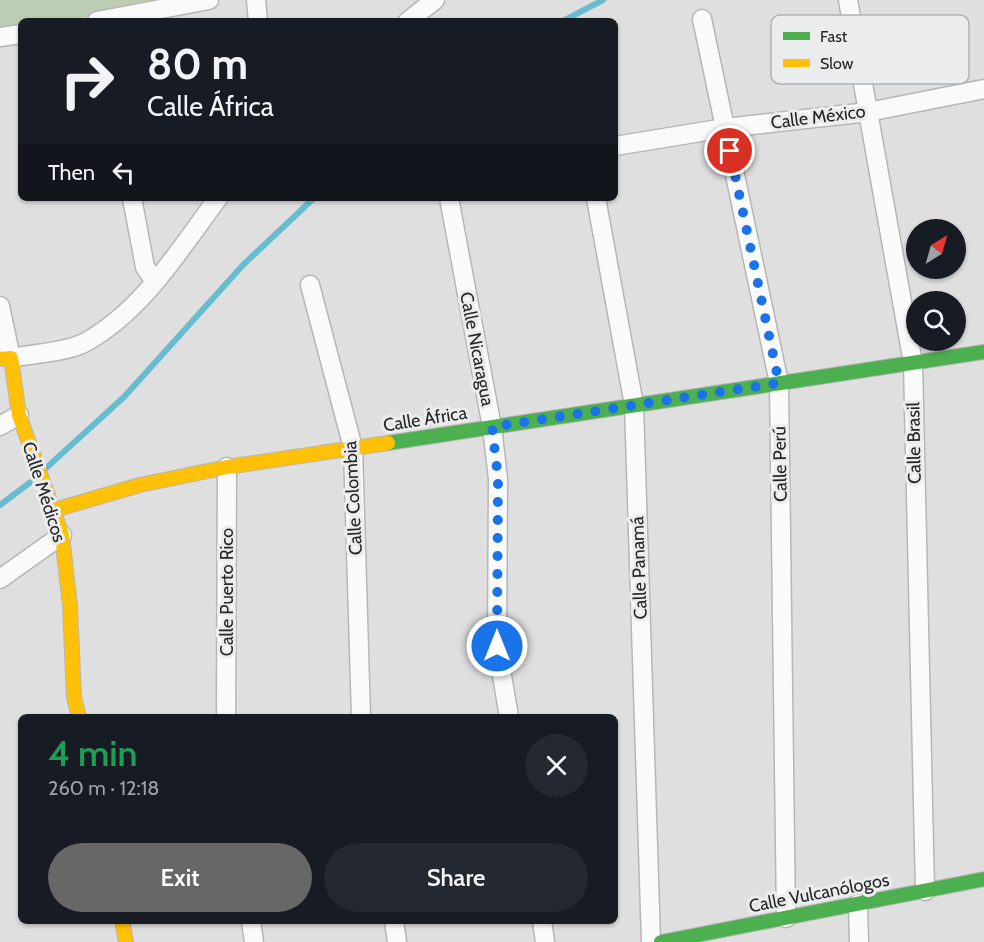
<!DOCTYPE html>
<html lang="en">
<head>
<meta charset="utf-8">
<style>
	body { margin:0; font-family:Cabin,sans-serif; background:#242831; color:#f1f3f6; height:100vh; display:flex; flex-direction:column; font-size:22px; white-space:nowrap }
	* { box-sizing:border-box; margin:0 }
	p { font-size:20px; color:#9ea1a6 }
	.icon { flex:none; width:33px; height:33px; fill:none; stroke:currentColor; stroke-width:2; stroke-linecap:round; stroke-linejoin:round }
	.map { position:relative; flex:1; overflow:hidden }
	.side { position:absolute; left:18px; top:714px; width:600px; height:210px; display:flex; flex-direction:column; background:#171b24; border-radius:9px; box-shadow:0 2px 4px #0004 }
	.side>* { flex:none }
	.guide { position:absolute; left:18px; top:18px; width:600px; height:183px; border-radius:9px; box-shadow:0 2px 4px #0004; background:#171b24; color:#f1f3f6; overflow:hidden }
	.needle { width:39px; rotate:37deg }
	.tools { position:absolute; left:906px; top:219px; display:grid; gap:12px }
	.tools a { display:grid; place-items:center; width:60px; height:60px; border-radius:50%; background:#171b24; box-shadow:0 2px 4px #0004; font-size:30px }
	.pin { position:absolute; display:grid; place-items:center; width:51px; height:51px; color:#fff; margin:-26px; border:3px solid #fff; border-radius:50%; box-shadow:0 2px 6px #0007 }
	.me { position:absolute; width:66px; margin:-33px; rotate:0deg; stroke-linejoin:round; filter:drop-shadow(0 0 4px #0008) }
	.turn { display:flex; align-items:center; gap:21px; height:126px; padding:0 30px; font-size:27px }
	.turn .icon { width:78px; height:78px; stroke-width:2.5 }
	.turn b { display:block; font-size:42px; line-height:51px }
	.then { display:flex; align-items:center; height:57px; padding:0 30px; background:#0003; gap:12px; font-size:22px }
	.round { display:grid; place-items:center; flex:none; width:63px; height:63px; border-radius:32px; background:#242831 }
	.headline { display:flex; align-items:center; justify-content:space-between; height:102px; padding:0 30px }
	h1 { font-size:36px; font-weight:600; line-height:45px; color:#1e9e55 }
	.button { display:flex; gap:12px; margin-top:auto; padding:12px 30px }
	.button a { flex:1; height:69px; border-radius:36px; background:#676767; color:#fff; font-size:24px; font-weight:600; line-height:69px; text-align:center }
	.button a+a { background:#242831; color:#f1f3f6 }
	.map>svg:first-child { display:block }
</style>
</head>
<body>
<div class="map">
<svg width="984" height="942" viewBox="0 0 984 942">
	<rect width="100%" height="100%" fill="#dfdfdf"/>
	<polygon fill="#bdcdb4" points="0,0 182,0 64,21 21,21 21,29 0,33"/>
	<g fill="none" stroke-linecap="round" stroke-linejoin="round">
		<g stroke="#67bdcf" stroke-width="6">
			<polyline points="563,21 603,0"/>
			<polyline points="45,469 124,397 243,265 314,198"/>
			<polyline points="0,505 36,478"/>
		</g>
		<g stroke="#b6b6b6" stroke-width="21">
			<g id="street">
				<polyline points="256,0 258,21"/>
				<polyline points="848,0 913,363 925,891"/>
				<polyline points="702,19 779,383 786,918"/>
				<polyline points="97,21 209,0"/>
				<polyline points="408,21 435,0"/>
				<polyline points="0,37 21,34"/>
				<polyline points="615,146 725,128 868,112 984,89"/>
				<polyline points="132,198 145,267 155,282"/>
				<polyline points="449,198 492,427 498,479 497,646 509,717"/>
				<polyline points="596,198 634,405 651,942"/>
				<polyline points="310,285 353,448 361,717"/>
				<path d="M0,306L11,358C31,354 67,352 84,343C142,312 180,249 218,198"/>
				<polyline points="0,426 19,415"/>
				<polyline points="0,579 62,535"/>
				<polyline points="226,717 227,467"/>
				<polyline points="858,904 859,942"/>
				<polyline points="251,921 254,942"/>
				<polyline points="394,921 397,942"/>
				<polyline points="542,921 545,942"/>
			</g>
		</g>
		<g stroke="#b6b6b6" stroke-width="16">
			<g id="fast">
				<polyline points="388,443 984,352"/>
				<polyline points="661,942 984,879"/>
			</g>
		</g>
		<g stroke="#b6b6b6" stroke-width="16">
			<g id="slow">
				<polyline points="0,359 11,358 19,415 62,535 70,606 74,697 79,717"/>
				<polyline points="54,510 140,485 227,467 388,443"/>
				<polyline points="122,921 126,942"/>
			</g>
		</g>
		<use href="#street" stroke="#fafafa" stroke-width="18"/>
		<use href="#fast" stroke="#4caf50" stroke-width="14"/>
		<use href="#slow" stroke="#ffc107" stroke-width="14"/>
	</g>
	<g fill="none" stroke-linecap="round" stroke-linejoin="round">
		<polyline stroke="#1a73e8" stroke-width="10" stroke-dasharray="0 18" points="497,646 498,478 492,427 779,383 730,151"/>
	</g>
	<g text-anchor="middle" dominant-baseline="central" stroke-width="6" stroke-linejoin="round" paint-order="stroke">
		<g font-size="18" fill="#262627" stroke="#ebeced">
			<text transform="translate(818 117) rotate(-7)">Calle México</text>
			<text transform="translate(477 349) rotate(79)">Calle Nicaragua</text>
			<text transform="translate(425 419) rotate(-9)">Calle África</text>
			<text transform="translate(914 443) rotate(-91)">Calle Brasil</text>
			<text transform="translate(780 464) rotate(-91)">Calle Perú</text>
			<text transform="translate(44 492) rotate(72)">Calle Médicos</text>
			<text transform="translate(353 498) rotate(-93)">Calle Colombia</text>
			<text transform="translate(639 568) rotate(-92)">Calle Panamá</text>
			<text transform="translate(227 592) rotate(-90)">Calle Puerto Rico</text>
			<text transform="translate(819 893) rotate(-11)">Calle Vulcanólogos</text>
		</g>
	</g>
	<rect x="771" y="15" width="198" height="69" rx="9" fill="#ebeced" stroke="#b0b1b2" stroke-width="1.5"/>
	<rect x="783" y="32" width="27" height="8" fill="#4caf50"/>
	<rect x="783" y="59" width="27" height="8" fill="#ffc107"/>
	<g font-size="16" fill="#262627">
		<text x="820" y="42">Fast</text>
		<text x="820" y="69">Slow</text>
	</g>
</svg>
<div class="tools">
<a><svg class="needle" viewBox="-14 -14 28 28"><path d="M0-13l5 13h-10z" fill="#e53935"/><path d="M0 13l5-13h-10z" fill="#9ea1a6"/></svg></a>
<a><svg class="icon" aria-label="search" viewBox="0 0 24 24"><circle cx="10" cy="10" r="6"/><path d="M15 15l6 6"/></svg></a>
</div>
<div class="pin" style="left:730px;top:151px;background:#d93025"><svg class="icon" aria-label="arrive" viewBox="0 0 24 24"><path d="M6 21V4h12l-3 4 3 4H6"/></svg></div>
<svg class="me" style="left:497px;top:646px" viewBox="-20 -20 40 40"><circle r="17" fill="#1a73e8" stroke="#fff" stroke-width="3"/><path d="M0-11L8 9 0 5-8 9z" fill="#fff"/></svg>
<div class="guide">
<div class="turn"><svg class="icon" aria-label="right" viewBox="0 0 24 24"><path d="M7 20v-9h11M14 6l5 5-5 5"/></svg><div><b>80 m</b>Calle África</div></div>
<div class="then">Then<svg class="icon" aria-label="left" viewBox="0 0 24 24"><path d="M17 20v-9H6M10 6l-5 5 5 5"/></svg></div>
</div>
<section class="side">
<div class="headline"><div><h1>4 min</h1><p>260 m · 12:18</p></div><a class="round"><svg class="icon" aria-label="close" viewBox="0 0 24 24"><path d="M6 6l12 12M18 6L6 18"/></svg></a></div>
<div class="button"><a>Exit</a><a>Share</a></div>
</section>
</div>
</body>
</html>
